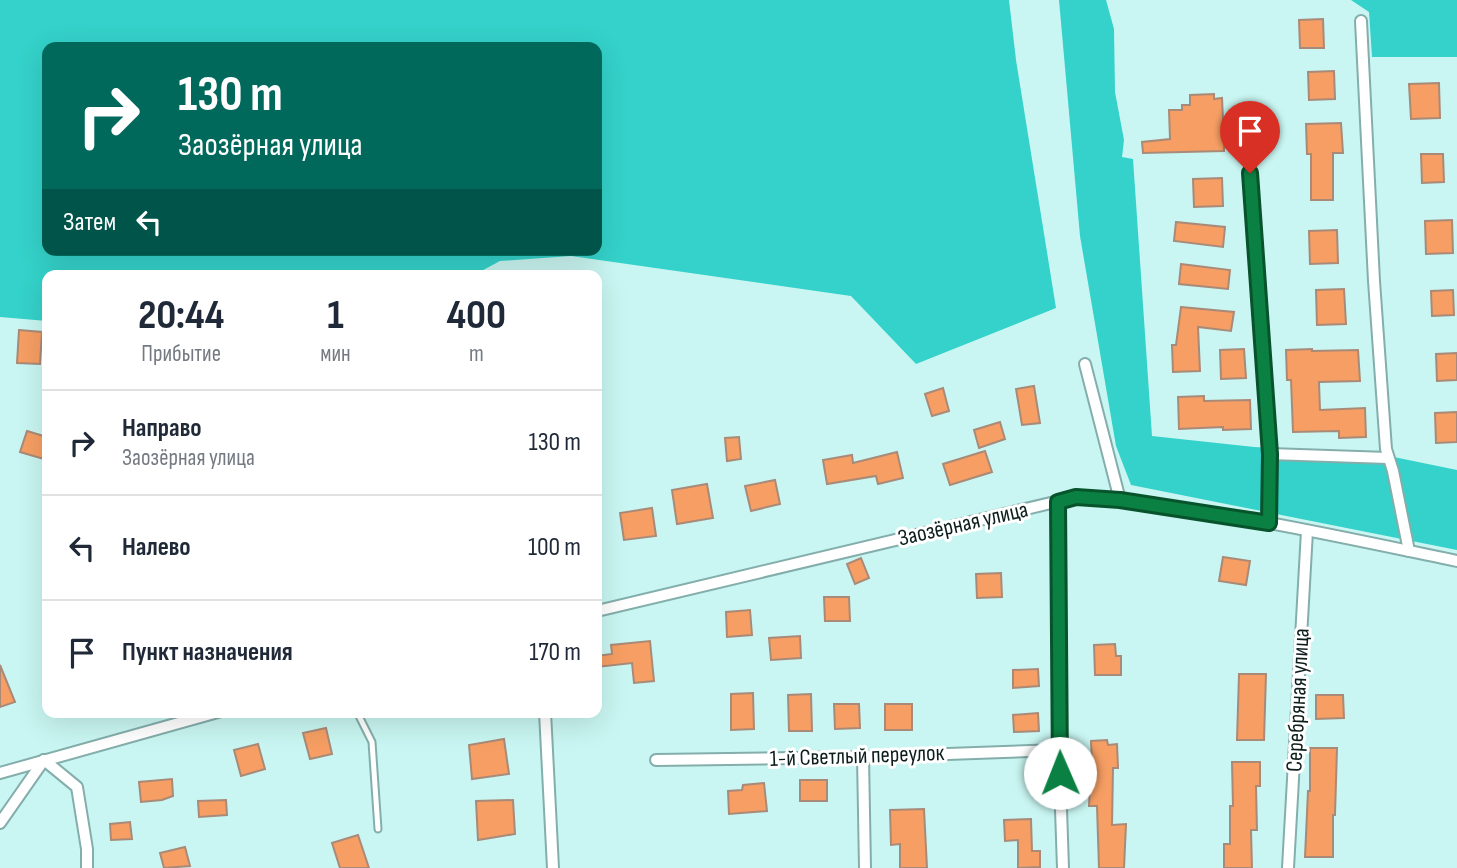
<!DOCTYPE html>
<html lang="ru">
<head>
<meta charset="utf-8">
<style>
	body { margin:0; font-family:"Sofia Sans Condensed",sans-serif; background:#f6f6f7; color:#1f2937; height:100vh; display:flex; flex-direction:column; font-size:26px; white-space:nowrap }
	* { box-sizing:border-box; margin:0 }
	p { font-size:23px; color:#747a83 }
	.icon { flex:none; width:38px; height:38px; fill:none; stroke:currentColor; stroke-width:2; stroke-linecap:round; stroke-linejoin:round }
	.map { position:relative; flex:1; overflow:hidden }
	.side { position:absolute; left:42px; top:270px; width:560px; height:448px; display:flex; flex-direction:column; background:#fff; border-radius:14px; box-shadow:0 7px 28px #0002 }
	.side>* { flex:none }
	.hud { position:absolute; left:42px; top:42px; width:560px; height:214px; border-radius:14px; box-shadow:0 7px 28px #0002; background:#00695c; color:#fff; overflow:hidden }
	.pin { position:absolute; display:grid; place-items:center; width:60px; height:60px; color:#fff; margin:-72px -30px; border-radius:50% 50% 50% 0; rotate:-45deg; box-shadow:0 0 7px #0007 }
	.pin .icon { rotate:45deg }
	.me { position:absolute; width:77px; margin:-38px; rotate:359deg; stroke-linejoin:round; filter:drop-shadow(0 0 5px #0008) }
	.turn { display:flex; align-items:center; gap:24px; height:147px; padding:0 21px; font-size:32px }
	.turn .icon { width:91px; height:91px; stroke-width:2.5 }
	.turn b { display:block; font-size:49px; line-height:60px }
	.then { display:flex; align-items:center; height:66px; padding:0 21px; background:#0003; gap:14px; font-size:26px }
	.eta { display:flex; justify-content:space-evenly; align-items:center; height:119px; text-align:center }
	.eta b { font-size:42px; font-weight:700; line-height:49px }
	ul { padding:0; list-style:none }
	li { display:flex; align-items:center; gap:21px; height:105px; padding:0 21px; border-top:2px solid #e0e1e3 }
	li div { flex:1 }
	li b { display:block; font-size:26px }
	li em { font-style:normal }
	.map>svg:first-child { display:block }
</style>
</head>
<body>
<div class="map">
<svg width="1457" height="868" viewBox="0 0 1457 868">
	<rect width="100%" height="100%" fill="#c9f6f2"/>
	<g fill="#34d2ca" fill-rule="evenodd">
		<path d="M0,0H1009L1016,60L1056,308L916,364L851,296L571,256L500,261L474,275H47V321L0,317ZM597,47V250H47V47Z"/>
		<polygon points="1059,0 1106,0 1114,29 1115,92 1124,140 1122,157 1133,159 1152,436 1254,447 1384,455 1457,470 1457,550 1131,485 1116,446 1080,236"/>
		<polygon points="1351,0 1457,0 1457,57 1372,57 1369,12"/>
	</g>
	<g fill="#f69e63" stroke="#a98a78" stroke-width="2">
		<polygon points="1323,19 1324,48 1300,48 1299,20"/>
		<polygon points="1334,71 1335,99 1309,100 1308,72"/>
		<polygon points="1439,83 1440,118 1411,119 1409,84"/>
		<polygon points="1214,94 1214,99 1222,98 1223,119 1229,119 1230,137 1224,138 1224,151 1143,153 1142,142 1170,139 1169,110 1182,110 1182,105 1190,105 1190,95"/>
		<polygon points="1341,123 1343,153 1333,153 1333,200 1311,200 1311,154 1307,154 1306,124"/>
		<polygon points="1421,154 1443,154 1444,182 1422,183"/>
		<polygon points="1222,178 1223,206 1194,207 1193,179"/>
		<polygon points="1452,220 1453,253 1426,254 1425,221"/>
		<polygon points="1176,222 1225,227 1223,247 1174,241"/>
		<polygon points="1337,230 1338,263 1310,264 1309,231"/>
		<polygon points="1181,264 1230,270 1228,289 1179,284"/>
		<polygon points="1344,289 1346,324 1317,325 1316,290"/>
		<polygon points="1453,290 1454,315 1432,316 1431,291"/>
		<polygon points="1181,307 1234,312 1231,331 1198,327 1200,371 1173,372 1172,345 1176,345"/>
		<polygon points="19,330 42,332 40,364 17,363"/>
		<polygon points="1244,349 1246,378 1221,379 1220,350"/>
		<polygon points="1312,349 1312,351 1358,350 1360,381 1319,382 1320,410 1365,408 1366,437 1339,438 1339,431 1293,432 1291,380 1287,380 1286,350"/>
		<polygon points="1457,353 1457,380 1437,381 1436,354"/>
		<polygon points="1034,386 1040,423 1022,425 1016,389"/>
		<polygon points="943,388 949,411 932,416 925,394"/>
		<polygon points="1204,396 1204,401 1250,400 1251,429 1223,430 1223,427 1179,429 1178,397"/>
		<polygon points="1457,412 1457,442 1436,443 1435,413"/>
		<polygon points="1000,422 1005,439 979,448 974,430"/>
		<polygon points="27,431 47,437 47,460 20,452"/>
		<polygon points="739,437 741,459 727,461 725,438"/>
		<polygon points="985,451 992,472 950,485 943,464"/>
		<polygon points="897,452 903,478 878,484 876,476 827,484 823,460 852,455 853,463"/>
		<polygon points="775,480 780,504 751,511 745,486"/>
		<polygon points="707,484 713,518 677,524 672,490"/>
		<polygon points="652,508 656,536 624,540 620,513"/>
		<polygon points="1223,557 1250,561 1246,585 1219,581"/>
		<polygon points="861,558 869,578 855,584 847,564"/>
		<polygon points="1001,573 1002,597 977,598 976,574"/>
		<polygon points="824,597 849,597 850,621 825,621"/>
		<polygon points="750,610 752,635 727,637 726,612"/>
		<polygon points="800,636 801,658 771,660 769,638"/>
		<polygon points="650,641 654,681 634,683 632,663 597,667 597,656 612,654 611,645"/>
		<polygon points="1115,644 1116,656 1121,656 1121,675 1095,675 1094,645"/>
		<polygon points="0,665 15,702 0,707"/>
		<polygon points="1038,669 1039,686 1013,688 1013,670"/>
		<polygon points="1239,674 1266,674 1264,740 1237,740"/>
		<polygon points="753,693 754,729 731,730 731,694"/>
		<polygon points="811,694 812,731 789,731 788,695"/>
		<polygon points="1316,695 1343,695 1344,718 1316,719"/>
		<polygon points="834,704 859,704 860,728 835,729"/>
		<rect x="885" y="704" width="27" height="26"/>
		<polygon points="1038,713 1039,731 1014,732 1013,715"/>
		<polygon points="326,728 332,754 310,759 303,733"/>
		<polygon points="504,739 509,774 472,779 469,745"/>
		<polygon points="1107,740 1108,745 1117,744 1118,768 1113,768 1112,825 1126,824 1124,868 1099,868 1097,806 1089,806 1090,787 1093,787 1091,741"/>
		<polygon points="258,744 265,769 241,776 234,750"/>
		<polygon points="1310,748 1337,748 1335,815 1333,815 1333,857 1305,857 1308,791 1310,791"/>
		<polygon points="1232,762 1260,762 1260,786 1256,786 1257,830 1251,830 1252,868 1224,868 1224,844 1230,844 1230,806 1233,806"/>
		<polygon points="172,779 173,796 162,800 141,802 139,782"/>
		<rect x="800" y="780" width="27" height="21"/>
		<polygon points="764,783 767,811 729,814 728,791 742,790 743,785"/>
		<polygon points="226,800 227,815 199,817 198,801"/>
		<polygon points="513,800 515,834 478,840 476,801"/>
		<polygon points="924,809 927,868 900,868 900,844 891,845 890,810"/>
		<polygon points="1031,819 1032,851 1040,851 1040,867 1018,868 1018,840 1005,841 1004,820"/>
		<polygon points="130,822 132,839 111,840 110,824"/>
		<polygon points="358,835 369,868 340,868 332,843"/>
		<polygon points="185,847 190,866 164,868 160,853"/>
	</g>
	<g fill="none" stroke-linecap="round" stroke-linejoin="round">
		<g stroke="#84aeab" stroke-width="9">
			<g id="service">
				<polyline points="1269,523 1270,454"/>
				<polyline points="357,712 372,742 378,829"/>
			</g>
		</g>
		<g stroke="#84aeab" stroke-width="14">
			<g id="minor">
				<polyline points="1361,21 1374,281 1386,449 1393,471 1409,551"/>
				<polyline points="1250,173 1270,454 1388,458"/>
				<polyline points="1085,364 1120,500"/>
				<polyline points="1058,502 1059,750 1063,868"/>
				<path d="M597,611L1076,497C1204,506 1331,535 1457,561"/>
				<polyline points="545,712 553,868"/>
				<polyline points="863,757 865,868"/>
				<polyline points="44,760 77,787 87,849 87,868"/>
				<polyline points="656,760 863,757 1059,750"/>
				<polyline points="0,773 218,712"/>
				<polyline points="0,823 44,760"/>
				<polyline points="1288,868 1307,531"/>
			</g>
		</g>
		<use href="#service" stroke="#fff" stroke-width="5"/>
		<use href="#minor" stroke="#fff" stroke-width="10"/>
	</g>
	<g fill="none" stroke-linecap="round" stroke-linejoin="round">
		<g stroke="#07532c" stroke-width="18">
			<polyline id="route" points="1060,773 1058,502 1076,497 1120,500 1269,523 1270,454 1250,173"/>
		</g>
		<use href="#route" stroke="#0b8043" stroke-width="12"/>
	</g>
	<g text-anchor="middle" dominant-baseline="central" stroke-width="6" stroke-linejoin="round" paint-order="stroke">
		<g font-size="23" fill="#0c1d1c" stroke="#fff">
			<text transform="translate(963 524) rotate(-13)">Заозёрная улица</text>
			<text transform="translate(1298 700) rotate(-87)">Серебряная улица</text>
			<text transform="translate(857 756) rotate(-2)">1-й Светлый переулок</text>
		</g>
	</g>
</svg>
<div class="pin" style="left:1250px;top:173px;background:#d93025"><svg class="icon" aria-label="arrive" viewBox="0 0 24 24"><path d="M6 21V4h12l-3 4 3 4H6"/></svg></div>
<svg class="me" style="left:1060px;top:773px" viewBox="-20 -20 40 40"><circle r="19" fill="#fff"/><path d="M0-13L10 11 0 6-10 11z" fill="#0b8043"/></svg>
<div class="hud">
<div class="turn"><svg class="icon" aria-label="right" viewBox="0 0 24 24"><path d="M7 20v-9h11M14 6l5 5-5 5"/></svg><div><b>130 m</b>Заозёрная улица</div></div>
<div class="then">Затем<svg class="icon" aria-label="left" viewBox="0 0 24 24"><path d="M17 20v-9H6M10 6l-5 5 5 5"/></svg></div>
</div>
<section class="side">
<div class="eta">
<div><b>20:44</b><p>Прибытие</p></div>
<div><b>1</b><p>мин</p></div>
<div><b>400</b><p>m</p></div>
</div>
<ul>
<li><svg class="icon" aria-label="right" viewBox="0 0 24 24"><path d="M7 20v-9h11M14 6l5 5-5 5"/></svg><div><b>Направо</b><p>Заозёрная улица</p></div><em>130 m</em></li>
<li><svg class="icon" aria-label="left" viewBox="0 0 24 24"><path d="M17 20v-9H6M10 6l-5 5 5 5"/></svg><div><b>Налево</b></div><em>100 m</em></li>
<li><svg class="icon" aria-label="arrive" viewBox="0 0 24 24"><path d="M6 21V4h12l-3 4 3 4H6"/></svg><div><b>Пункт назначения</b></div><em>170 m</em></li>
</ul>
</section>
</div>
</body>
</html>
